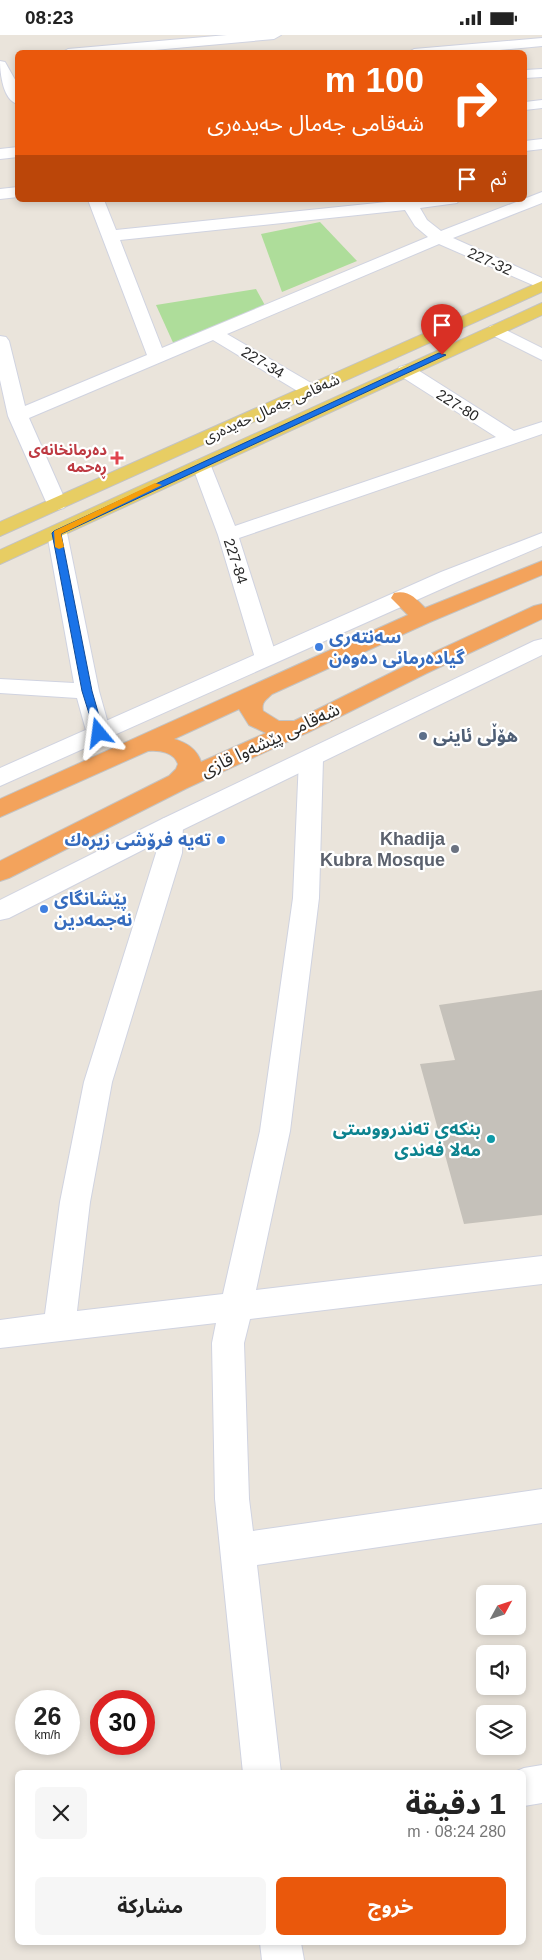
<!DOCTYPE html>
<html lang="ar">
<head>
<meta charset="utf-8">
<style>
	body { margin:0; font-family:Arial,"Noto Sans Arabic",sans-serif; background:#f6f6f6; color:#222; direction:rtl; height:100vh; display:flex; flex-direction:column; font-size:19px; white-space:nowrap }
	* { box-sizing:border-box; margin:0 }
	p { font-size:16px; color:#767676 }
	.icon { flex:none; width:28px; height:28px; fill:none; stroke:currentColor; stroke-width:2; stroke-linecap:round; stroke-linejoin:round }
	.map { position:relative; flex:1; overflow:hidden; direction:ltr }
	.sheet { position:absolute; left:15px; top:1735px; width:511px; height:175px; display:flex; flex-direction:column; background:#fff; border-radius:8px; box-shadow:0 2px 8px #0003; direction:rtl }
	.sheet>* { flex:none }
	.banner { position:absolute; left:15px; top:15px; width:512px; height:152px; border-radius:8px; box-shadow:0 2px 8px #0003; direction:rtl; background:#ea580c; color:#fff; overflow:hidden }
	.needle { width:32px; rotate:50deg }
	.fabs { position:absolute; left:476px; top:1550px; display:grid; gap:10px }
	.fabs a { display:grid; place-items:center; width:50px; height:50px; border-radius:8px; background:#fff; box-shadow:0 2px 8px #0003; font-size:25px }
	.speed { position:absolute; left:15px; top:1655px; display:flex; gap:10px; font-size:25px; font-weight:700; text-align:center }
	.speed>* { display:grid; place-content:center; width:65px; height:65px; border-radius:50%; background:#fff; box-shadow:0 2px 8px #0003; line-height:1 }
	.speed small { font-size:12px; font-weight:400 }
	.speed .limit { border:8px solid #d22; background:#fff; color:#111 }
	.pin { position:absolute; display:grid; place-items:center; width:42px; height:42px; color:#fff; margin:-51px -21px; border-radius:50% 50% 50% 0; rotate:-45deg; box-shadow:0 0 5px #0007 }
	.pin .icon { rotate:45deg }
	.me { position:absolute; width:55px; margin:-28px; rotate:344deg; stroke-linejoin:round; filter:drop-shadow(0 0 4px #0008) }
	.turn { display:flex; align-items:center; gap:18px; height:105px; padding:0 20px; font-size:22px }
	.turn .icon { width:65px; height:65px; stroke-width:2.5 }
	.turn b { display:block; font-size:35px; line-height:42px }
	.then { display:flex; align-items:center; height:48px; padding:0 20px; background:#0003; gap:10px; font-size:19px }
	.round { display:grid; place-items:center; flex:none; width:52px; height:52px; border-radius:8px; background:#f6f6f6 }
	.overview { display:flex; align-items:center; justify-content:space-between; height:85px; padding:0 20px }
	h1 { font-size:30px; font-weight:700; line-height:38px }
	.button { display:flex; gap:10px; margin-top:auto; padding:10px 20px }
	.button a { flex:1; height:58px; border-radius:8px; background:#ea580c; color:#fff; font-size:20px; font-weight:700; line-height:58px; text-align:center }
	.button a+a { background:#f6f6f6; color:#222 }
	.status { display:flex; justify-content:space-between; align-items:center; height:35px; padding:0 25px; background:#fff; direction:ltr }
	.status svg { height:14px; fill:currentColor }
	.map>svg:first-child { display:block }
</style>
</head>
<body>
<div class="status"><b>08:23</b><svg viewBox="0 0 49 12"><path d="M0 12V9h3v3zM5 12V6h3v6zM10 12V3h3v9zM15 12V0h3v12zM26 1h20v11H26zM47 4h2v5h-2z"/></svg></div>
<div class="map">
<svg width="542" height="1925" viewBox="0 0 542 1925">
	<rect width="100%" height="100%" fill="#eae4db"/>
	<g fill="#aedd9a">
		<polygon points="320,187 357,226 282,257 261,199"/>
		<polygon points="256,254 267,274 175,312 156,270"/>
	</g>
	<polygon fill="#c5c1ba" points="542,955 542,1180 464,1189 420,1029 455,1025 439,970"/>
	<g fill="none" stroke-linecap="round" stroke-linejoin="round">
		<g stroke="#d0d3e0" stroke-width="2">
			<g id="street">
				<polygon points="227,0 281,0 274,4 121,18 61,18 68,14"/>
				<polygon points="542,3 542,11 468,18 407,18 414,14"/>
				<path d="M0,26L5,27L18,50V69C3,66 0,38 0,26Z"/>
				<polygon points="542,34 542,42 525,43 525,35"/>
				<polygon points="542,65 542,73 525,75 525,67"/>
				<polygon points="542,104 542,114 525,116 525,106"/>
				<polygon points="18,112 18,122 0,124 0,114"/>
				<polygon points="18,152 18,162 0,164 0,154"/>
				<path d="M542,157V168L453,203L542,243V254L439,209L227,299L318,352L320,356L318,360L311,362L304,360L213,305L29,383L67,469L64,473L57,475L50,473L47,469L8,381L0,345V301L6,302L9,306L25,371L147,320L88,165H104L116,195L406,165H459L457,168L420,173L427,185L441,196ZM405,175L415,191L428,202L162,313L120,205Z"/>
				<polygon points="496,290 542,313 542,325 490,299 487,295 490,291"/>
				<polygon points="406,330 413,332 514,396 542,387 542,399 239,503 277,623 274,628 266,630 258,628 255,623 218,500 192,430 195,426 202,424 209,426 235,491 496,402 399,340 397,336 399,332"/>
				<polygon points="57,492 64,494 67,498 99,656 111,699 107,704 99,707 91,704 87,699 77,663 0,658 0,644 74,648 47,498 50,494"/>
				<polygon points="311,716 319,718 323,724 319,863 290,1096 256,1255 542,1221 542,1249 250,1284 244,1308 249,1464 253,1496 542,1454 542,1488 257,1530 281,1738 243,1738 215,1464 212,1308 216,1288 0,1313 0,1285 45,1279 60,1167 84,1047 156,818 159,790 162,784 171,781 180,784 183,790 182,818 112,1047 90,1167 77,1276 223,1259 260,1096 293,863 299,724 303,718"/>
				<polygon points="542,1730 542,1768 524,1771 524,1738 512,1738 524,1733"/>
				<polygon points="260,1908 301,1908 304,1925 262,1925"/>
			</g>
		</g>
		<g stroke="#d0d3e0" stroke-width="2">
			<g id="secondary">
				<polygon points="542,498 542,511 457,547 0,751 0,733 441,537"/>
				<polygon points="542,604 542,620 180,796 9,883 0,885 0,865 162,784 534,606"/>
			</g>
		</g>
		<g stroke="#c3c3c3" stroke-width="2">
			<g id="primary">
				<polygon points="542,246 542,257 0,501 0,487"/>
				<polygon points="542,268 542,280 0,529 0,515"/>
			</g>
		</g>
		<g stroke="#c3c3c3" stroke-width="2">
			<path id="highway" d="M542,526V540L430,587L272,659C266,665 261,667 263,676L279,686H294L411,628L534,571L542,569V584L427,638L311,696L187,753L9,843L0,846V826L169,741L176,734L178,729C174,717 159,715 148,716L0,782V764L408,580L391,563L394,558C409,555 415,563 425,573ZM239,674L249,690L266,698L201,727C197,714 187,708 174,704Z"/>
		</g>
		<use href="#street" fill="#fff" fill-rule="evenodd"/>
		<use href="#secondary" fill="#fff" fill-rule="evenodd"/>
		<use href="#primary" fill="#e7cd63" fill-rule="evenodd"/>
		<use href="#highway" fill="#f3a35c" fill-rule="evenodd"/>
	</g>
	<polygon fill="#1a73e8" stroke="#114b97" points="439,318 446,320 61,499 92,656 104,698 103,701 96,701 82,656 52,498 54,496"/>
	<polygon fill="#f59e0b" points="155,448 162,450 61,499 64,512 59,514 55,512 54,496"/>
	<path fill="#e0444e" stroke="#fff" stroke-width="2" d="M114.5 415.5h5v5h5v5h-5v5h-5v-5h-5v-5h5z"/>
	<g fill="#3f7fe0" stroke="#fff" stroke-width="2">
		<circle cx="319" cy="612" r="5"/>
		<circle cx="221" cy="805" r="5"/>
		<circle cx="44" cy="874" r="5"/>
	</g>
	<circle fill="#5c6f8a" stroke="#fff" stroke-width="2" cx="423" cy="701" r="5"/>
	<circle fill="#6b7280" stroke="#fff" stroke-width="2" cx="455" cy="814" r="5"/>
	<circle fill="#0f9aa8" stroke="#fff" stroke-width="2" cx="491" cy="1104" r="5"/>
	<g text-anchor="middle" dominant-baseline="central" stroke-width="4.5" stroke-linejoin="round" paint-order="stroke">
		<g font-size="15" fill="#282828" stroke="#fff">
			<text transform="translate(490 226) rotate(24)">227-32</text>
			<text transform="translate(263 327) rotate(31)">227-34</text>
			<text transform="translate(458 370) rotate(32)">227-80</text>
			<text transform="translate(271 373) rotate(-24)">شەقامی جەمال حەیدەری</text>
			<text transform="translate(236 526) rotate(72)">227-84</text>
		</g>
		<g font-size="15" font-weight="bold" fill="#be3a42" stroke="#fff" text-anchor="end">
			<text x="107" y="414">دەرمانخانەی<tspan x="107" dy="17">ڕەحمە</tspan></text>
		</g>
		<g font-size="18" font-weight="bold" fill="#366cbe" stroke="#fff" text-anchor="start">
			<text x="329" y="602">سەنتەری<tspan x="329" dy="21">گیادەرمانی دەوەن</tspan></text>
			<text x="211" y="805" text-anchor="end">تەیە فرۆشی زیرەك</text>
			<text x="54" y="864">پێشانگای<tspan x="54" dy="21">نەجمەدین</tspan></text>
		</g>
		<g font-size="18" font-weight="bold" fill="#4e5e75" stroke="#fff" text-anchor="start">
			<text x="433" y="701">هۆڵی ئاینی</text>
		</g>
		<g font-size="18" fill="#282828" stroke="#fff">
			<text transform="translate(270 705) rotate(-25)">شەقامی پێشەوا قازی</text>
		</g>
		<g font-size="18" font-weight="bold" fill="#5b616d" stroke="#fff" text-anchor="end">
			<text x="445" y="804">Khadija<tspan x="445" dy="21">Kubra Mosque</tspan></text>
		</g>
		<g font-size="18" font-weight="bold" fill="#0d838f" stroke="#fff" text-anchor="end">
			<text x="481" y="1094">بنکەی تەندرووستی<tspan x="481" dy="21">مەلا فەندی</tspan></text>
		</g>
	</g>
</svg>
<div class="fabs">
<a><svg class="needle" viewBox="-14 -14 28 28"><path d="M0-13l5 13h-10z" fill="#e53935"/><path d="M0 13l5-13h-10z" fill="#767676"/></svg></a>
<a><svg class="icon" aria-label="sound" viewBox="0 0 24 24"><path d="M4 9h4l5-4v14l-5-4H4zM17 9q2 3 0 6"/></svg></a>
<a><svg class="icon" aria-label="layers" viewBox="0 0 24 24"><path d="M12 4l9 5-9 5-9-5zM3 14l9 5 9-5"/></svg></a>
</div>
<div class="speed"><div>26<small>km/h</small></div><div class="limit">30</div></div>
<div class="pin" style="left:442px;top:320px;background:#d93025"><svg class="icon" aria-label="arrive" viewBox="0 0 24 24"><path d="M6 21V4h12l-3 4 3 4H6"/></svg></div>
<svg class="me" style="left:99px;top:698px" viewBox="-20 -20 40 40"><path d="M0-17L14 15 0 8-14 15z" fill="#1a73e8" stroke="#fff" stroke-width="4"/></svg>
<div class="banner">
<div class="turn"><svg class="icon" aria-label="right" viewBox="0 0 24 24"><path d="M7 20v-9h11M14 6l5 5-5 5"/></svg><div><b>100 m</b>شەقامی جەمال حەیدەری</div></div>
<div class="then">ثم<svg class="icon" aria-label="arrive" viewBox="0 0 24 24"><path d="M6 21V4h12l-3 4 3 4H6"/></svg></div>
</div>
<section class="sheet">
<div class="overview"><div><h1>1 دقيقة</h1><p>280 m · 08:24</p></div><a class="round"><svg class="icon" aria-label="close" viewBox="0 0 24 24"><path d="M6 6l12 12M18 6L6 18"/></svg></a></div>
<div class="button"><a>خروج</a><a>مشاركة</a></div>
</section>
</div>
</body>
</html>
